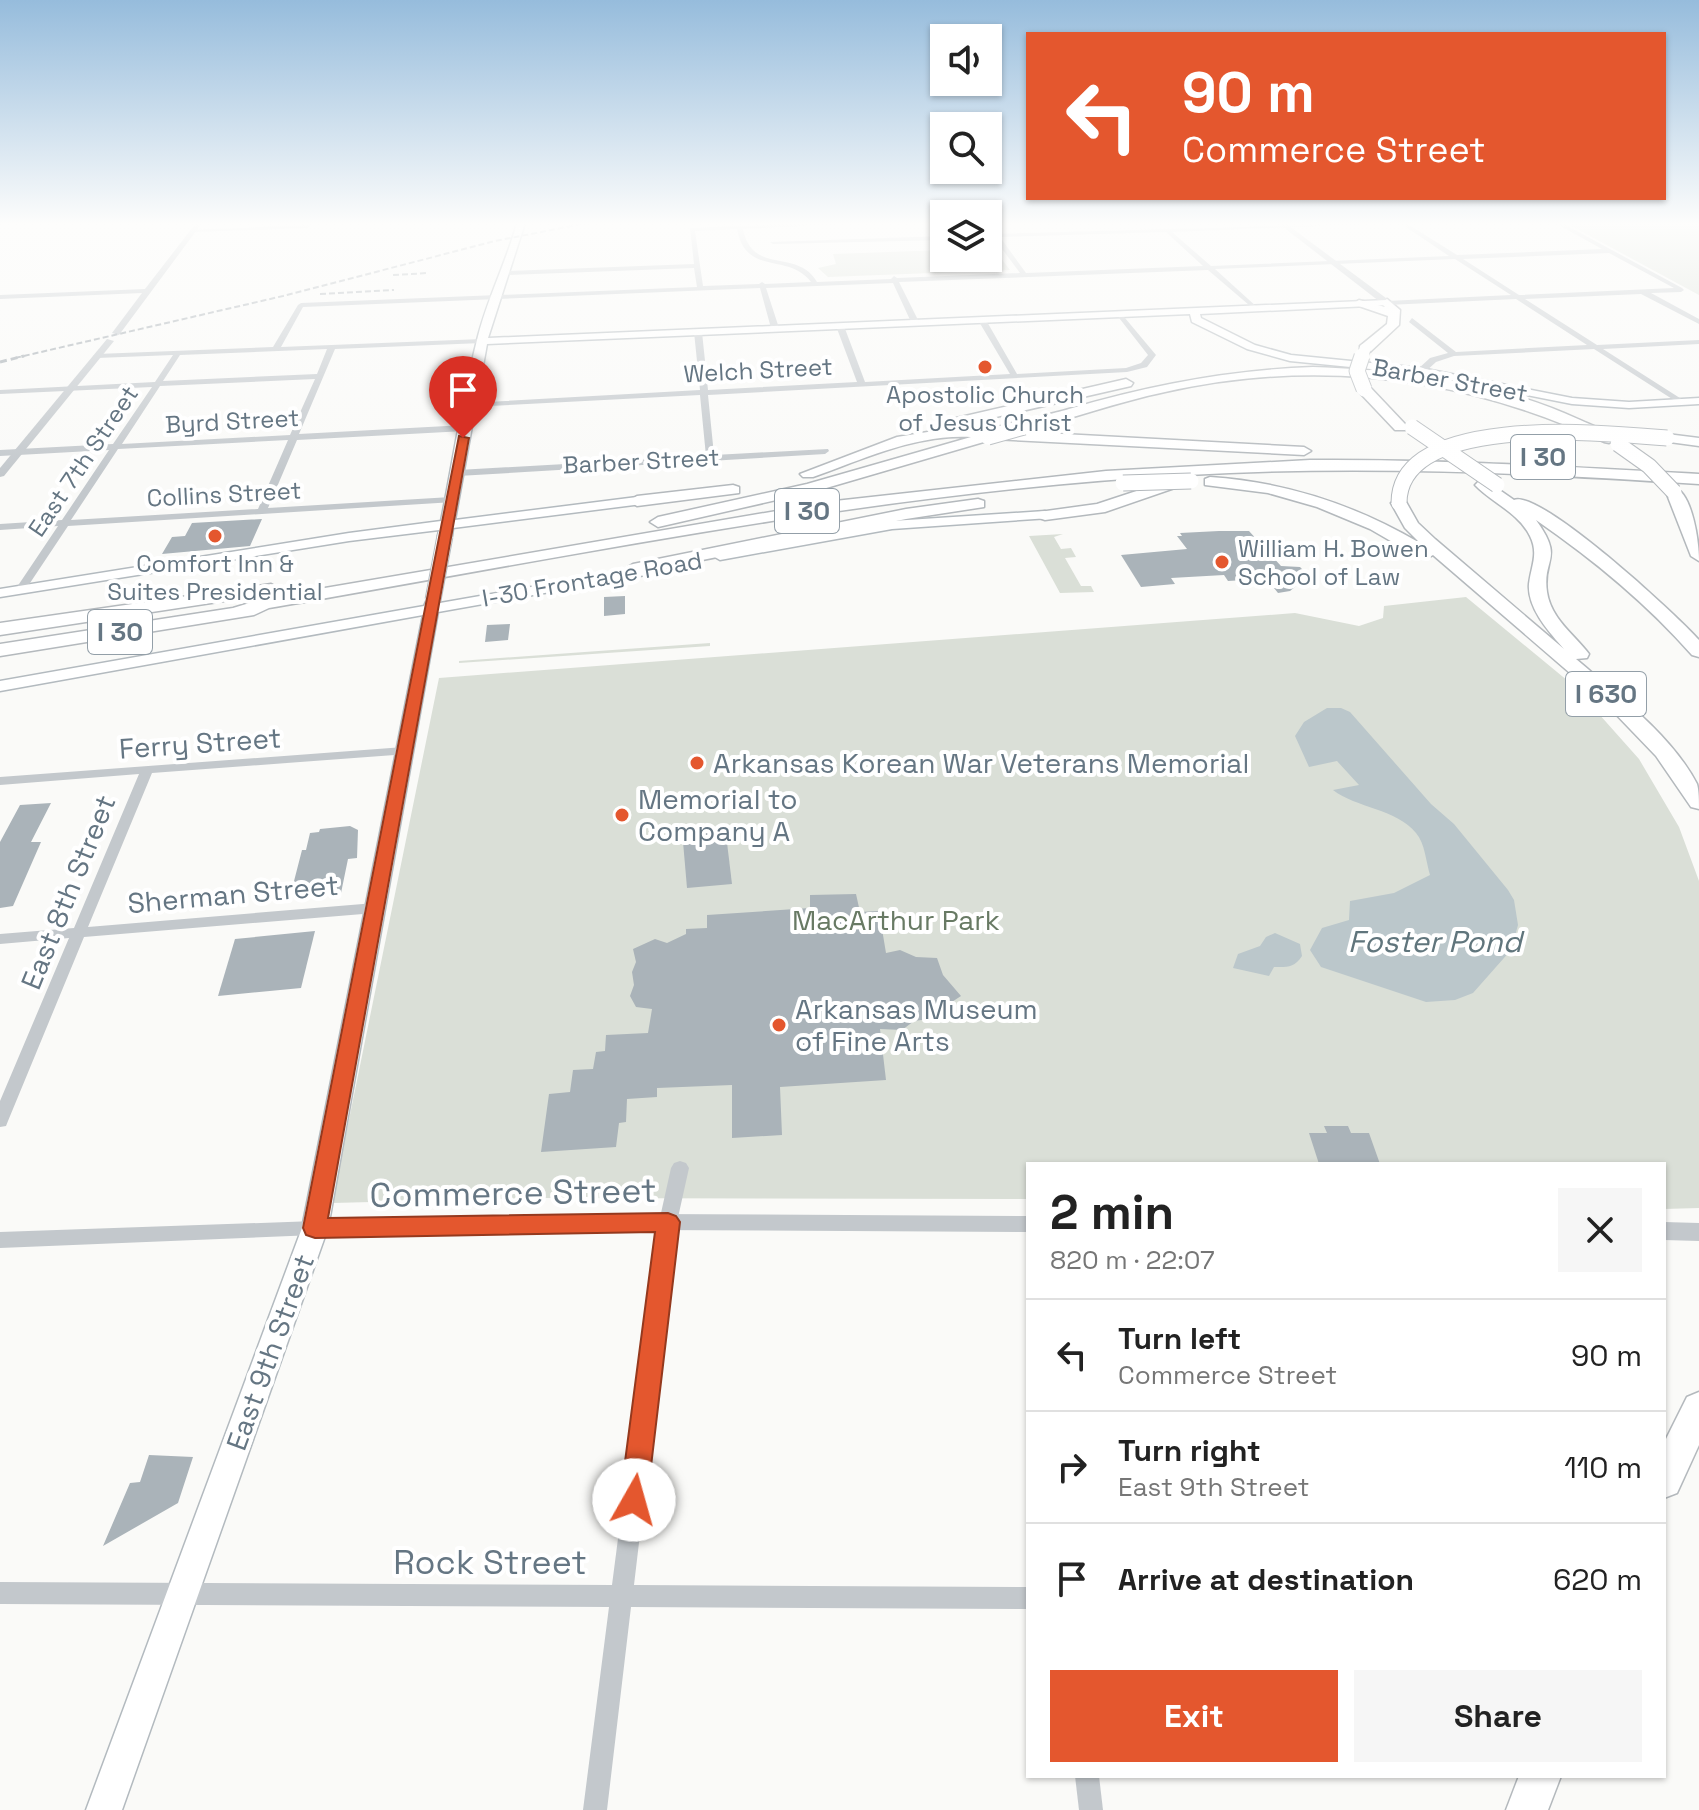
<!DOCTYPE html>
<html lang="en">
<head>
<meta charset="utf-8">
<style>
	body { margin:0; font-family:"Space Grotesk",sans-serif; background:#f6f6f6; color:#222; height:100vh; display:flex; flex-direction:column; font-size:30px; white-space:nowrap }
	* { box-sizing:border-box; margin:0 }
	p { font-size:26px; color:#767676 }
	.icon { flex:none; width:44px; height:44px; fill:none; stroke:currentColor; stroke-width:2; stroke-linecap:round; stroke-linejoin:round }
	.map { position:relative; flex:1; overflow:hidden }
	.panel { position:absolute; left:1026px; top:1162px; width:640px; height:616px; display:flex; flex-direction:column; background:#fff; border-radius:0px; box-shadow:0 2px 6px #0004 }
	.panel>* { flex:none }
	.hud { position:absolute; left:1026px; top:32px; width:640px; height:168px; border-radius:0px; box-shadow:0 2px 6px #0004; background:#e4572e; color:#fff; overflow:hidden }
	.buttons { position:absolute; left:930px; top:24px; display:grid; gap:16px }
	.buttons a { display:grid; place-items:center; width:72px; height:72px; border-radius:0px; background:#fff; box-shadow:0 2px 6px #0004; font-size:40px }
	.pin { position:absolute; display:grid; place-items:center; width:68px; height:68px; color:#fff; margin:-82px -34px; border-radius:50% 50% 50% 0; rotate:-45deg; box-shadow:0 0 8px #0007 }
	.pin .icon { rotate:45deg }
	.me { position:absolute; width:88px; margin:-44px; rotate:7deg; stroke-linejoin:round; filter:drop-shadow(0 0 6px #0008) }
	.turn { display:flex; align-items:center; gap:28px; height:168px; padding:0 24px; font-size:36px }
	.turn .icon { width:104px; height:104px; stroke-width:2.5 }
	.turn b { display:block; font-size:56px; line-height:68px }
	.round { display:grid; place-items:center; flex:none; width:84px; height:84px; border-radius:0px; background:#f6f6f6 }
	.summary { display:flex; align-items:center; justify-content:space-between; height:136px; padding:0 24px }
	h1 { font-size:48px; font-weight:700; line-height:60px }
	.button { display:flex; gap:16px; margin-top:auto; padding:16px 24px }
	.button a { flex:1; height:92px; border-radius:0px; background:#e4572e; color:#fff; font-size:32px; font-weight:700; line-height:92px; text-align:center }
	.button a+a { background:#f6f6f6; color:#222 }
	ul { padding:0; list-style:none }
	li { display:flex; align-items:center; gap:24px; height:112px; padding:0 24px; border-top:2px solid #e0e0e0 }
	li div { flex:1 }
	li b { display:block; font-size:30px }
	li em { font-style:normal }
	.map>svg:first-child { display:block }
</style>
</head>
<body>
<div class="map">
<svg width="1699" height="1810" viewBox="0 0 1699 1810">
	<rect width="100%" height="100%" fill="#fafaf8"/>
	<g fill="#dadfd7">
		<polygon points="1566,223 1699,223 1699,295"/>
		<polygon points="988,248 993,248 1010,270 828,277 818,268 836,264 833,254 944,250 944,258 988,258"/>
		<polygon points="1063,534 1054,537 1061,549 1071,548 1076,557 1065,558 1081,586 1091,586 1094,592 1060,593 1029,536"/>
		<polygon points="1466,597 1574,686 1639,759 1679,827 1699,881 1699,1208 1664,1209 1664,1164 1028,1164 1028,1199 535,1198 332,1203 439,678 1295,613 1359,626 1383,618 1384,606"/>
		<polygon points="710,643 710,646 459,663 459,661"/>
	</g>
	<g fill="#bbc7cb">
		<path d="M1327,708H1341L1350,712L1431,804L1454,824L1508,890L1514,900L1518,925L1511,950L1473,993L1455,1000L1426,1002L1321,967L1310,950L1322,928L1349,920L1350,901L1394,893L1430,875C1426,862 1425,843 1416,833C1397,809 1356,808 1333,790L1359,785L1337,761L1309,767L1295,736L1304,722Z"/>
		<path d="M1275,933L1300,944L1302,956C1294,968 1288,967 1274,967L1269,976L1233,968L1238,954L1260,946L1266,937Z"/>
	</g>
	<g fill="#aab3b9">
		<polygon points="262,519 250,546 162,554 172,537 185,536 192,523"/>
		<polygon points="1219,531 1249,531 1281,566 1300,567 1305,572 1302,581 1290,591 1278,593 1274,588 1268,588 1261,579 1228,581 1224,575 1171,578 1175,584 1141,587 1121,555 1187,549 1177,536 1182,536 1180,533"/>
		<polygon points="625,596 625,614 604,616 604,597"/>
		<polygon points="510,624 508,640 485,642 487,625"/>
		<polygon points="51,803 31,842 41,842 13,906 0,908 0,842 20,805"/>
		<polygon points="350,826 358,830 357,858 348,859 341,893 295,898 299,884 293,885 302,850 306,850 310,833 319,832 320,829"/>
		<polygon points="725,826 732,884 687,888 682,830"/>
		<polygon points="856,894 860,912 879,911 886,953 900,950 916,957 937,958 943,975 961,996 941,1009 943,1017 914,1021 902,1030 880,1029 886,1080 780,1087 782,1135 732,1138 732,1085 657,1088 657,1097 627,1099 626,1122 619,1123 616,1147 541,1152 549,1094 570,1092 573,1070 593,1069 596,1052 605,1051 606,1035 648,1033 652,1009 636,1007 630,996 634,985 632,972 636,962 633,949 655,939 667,943 686,934 686,929 707,928 707,915 810,908 810,895"/>
		<polygon points="315,931 301,988 218,996 235,939"/>
		<polygon points="1324,1126 1348,1126 1351,1133 1369,1133 1380,1164 1319,1164 1309,1133 1327,1133"/>
		<polygon points="149,1455 193,1457 178,1503 103,1546 130,1483 140,1482"/>
	</g>
	<g fill="none" stroke-linecap="round" stroke-linejoin="round">
		<g stroke="#b3babf" stroke-width="3">
			<g id="secondary">
				<path d="M517,223H525L488,338L1387,300L1390,305L1200,314L1201,318L1255,345L1291,355L1421,368L1572,398L1629,402L1699,398V404L1629,408L1572,404L1421,374L1290,361L1247,349L1192,322L1190,314L487,344L455,520L637,497L642,498V504L453,528L452,536L445,540L438,536L439,530L349,541L0,597V589L349,533L441,521C453,461 462,399 477,340C487,299 506,263 517,223Z"/>
				<polygon points="1045,511 1052,515 1050,518 892,529 720,560 713,556 720,552 892,521"/>
				<polygon points="646,567 653,571 651,574 438,612 328,1228 122,1810 86,1810 302,1228 423,615 0,691 0,681 424,606 428,597 438,597 440,603"/>
			</g>
		</g>
		<g stroke="#b4b9bd" stroke-width="3">
			<g id="motorway">
				<polygon points="1387,299 1400,310 1399,325 1370,352 1360,352 1360,346 1387,324 1388,316 1353,304 1359,300 1385,307 1381,303"/>
				<path d="M1313,367C1404,370 1495,381 1578,419C1591,425 1607,430 1616,439L1609,443L1604,442C1463,376 1317,358 1165,392C1117,402 1071,419 1024,431L1017,427C1029,417 1053,414 1069,409C1150,385 1229,370 1313,367Z"/>
				<polygon points="1126,379 1133,383 1131,386 952,427 945,423 952,419"/>
				<polygon points="1359,386 1369,386 1405,424 1405,430 1395,430 1359,392"/>
				<path d="M952,428L1304,447L1311,451L1304,455L994,439L816,491L658,527L650,522L658,517L807,484L971,437C916,434 864,459 813,477H803L800,474L897,437Z"/>
				<polygon points="1667,434 1699,438 1699,446 1662,441 1662,435"/>
				<path d="M1310,460C1440,459 1569,467 1699,474V484C1528,473 1360,465 1188,475L1195,479L1192,482L1105,512L1045,520L1039,518V512L1097,504L1185,475C877,492 573,556 269,608L254,615L0,656V644L233,608L266,598L835,501L1106,471Z"/>
				<path d="M1210,477C1286,482 1355,505 1420,543L1405,528L1391,503L1399,498L1405,500L1418,523L1435,539L1564,649C1549,632 1527,608 1529,584C1531,566 1539,554 1530,536C1518,512 1492,503 1475,485L1478,482H1488L1514,500C1540,489 1677,615 1699,640V657L1692,655C1646,603 1594,560 1536,520C1565,560 1542,558 1547,592C1551,619 1574,634 1589,654L1587,658L1576,659C1616,693 1673,737 1697,784C1699,791 1699,801 1699,809L1691,807L1656,756L1606,704L1433,555L1426,559L1420,558L1370,529L1317,507L1268,493L1205,485V479Z"/>
				<polygon points="733,485 739,487 739,493 637,506 629,501 637,496"/>
				<path d="M1674,487C1693,494 1699,543 1699,561L1691,556L1666,492Z"/>
				<polygon points="978,499 984,501 984,507 906,519 638,573 627,578 618,573 633,564 906,509"/>
				<polygon points="271,584 280,589 277,593 0,635 0,623"/>
				<polygon points="1699,1392 1699,1445 1677,1493 1664,1498 1664,1443 1687,1397"/>
				<polygon points="1519,1776 1561,1776 1548,1810 1506,1810"/>
			</g>
		</g>
		<g fill="#c3c8cc" fill-rule="evenodd">
			<path d="M815,223H856L743,229C752,276 798,248 817,282L891,279L894,276L897,278L1020,273L994,238H988V234L1390,223L1172,232L1211,266L1449,256L1400,223H1406L1457,255L1602,249L1555,223H1562L1682,288L1684,290L1681,292L1651,293L1699,319V324L1641,294L1525,299L1597,345L1699,340V344L1603,349L1683,400V404H1680L1594,349L1454,356L1436,362L1424,373H1418V369L1430,358L1448,353L1409,322L1412,318L1456,352L1587,345L1516,299L1387,305L1384,303L1387,301L1511,295L1455,259L1215,269L1258,308L1256,311L1208,270L899,282L919,322L915,324L911,322L893,283L766,288L779,328L775,330L771,328L760,288L303,307L281,347L482,339L486,341L482,343L335,349L299,434L465,425L469,428L465,431L297,440L268,508L451,497L454,498V502L68,526L24,592H16L15,590L58,526L0,530V524L62,520L109,450L0,456V450L113,444L152,387L0,394V390L155,382L173,355L97,358L93,356L97,354L273,347L298,305L301,303L697,287L694,268L506,275L503,273L506,271L694,264L690,228ZM737,229C746,277 788,252 811,282L765,284L762,282L759,284L703,286L695,231ZM1166,232L1203,266L1026,273L1000,237ZM1609,253L1674,288L1519,295L1463,259ZM327,349L317,374L163,381L180,355ZM315,379L290,435L122,444L160,386ZM288,440L258,509L71,520L118,449Z"/>
			<polygon points="310,225 308,228 194,232 191,230"/>
			<polygon points="944,236 944,240 773,244 770,242"/>
			<polygon points="1120,312 1156,355 1147,367 1127,372 708,395 714,455 828,449 829,451 825,454 458,476 454,473 458,470 706,456 700,395 470,407 466,405 470,403 700,390 694,332 698,330 702,332 708,390 857,382 836,326 840,324 844,326 865,382 1010,374 978,320 982,318 986,320 1017,374 1126,368 1141,363 1148,355 1116,314"/>
			<polygon points="404,747 410,751 408,754 152,773 88,927 375,903 382,908 375,913 84,937 8,1121 6,1126 0,1127 0,1101 69,938 0,944 0,934 74,928 139,774 0,785 0,777"/>
			<polygon points="680,1161 686,1163 689,1168 677,1222 634,1585 1028,1587 1028,1609 631,1607 607,1810 583,1810 609,1607 0,1604 0,1582 612,1585 659,1222 671,1168 674,1163"/>
			<polygon points="315,1221 321,1223 324,1228 321,1233 315,1235 0,1248 0,1232"/>
			<polygon points="1075,1776 1099,1776 1103,1810 1079,1810"/>
		</g>
		<g fill="#c3c8cc" fill-rule="evenodd">
			<polygon points="196,223 202,223 119,335 112,333 142,293 0,299 0,295 145,289"/>
			<polygon points="1278,223 1285,223 1390,301 1390,305 1384,305"/>
			<polygon points="107,339 114,341 4,476 0,477 0,468"/>
			<polygon points="648,1214 1028,1216 1028,1232 648,1230 315,1236 308,1234 305,1228 308,1222 315,1220"/>
			<polygon points="1664,1222 1699,1223 1699,1241 1664,1240"/>
		</g>
		<use href="#secondary" fill="#fff" fill-rule="evenodd"/>
		<use href="#motorway" fill="#fff" fill-rule="evenodd"/>
		<g stroke="#a2aab0" stroke-width="2" stroke-dasharray="6 3" stroke-linecap="butt">
			<polyline points="393,275 428,273"/>
			<polyline points="320,294 394,290"/>
			<polyline points="15,358 283,296 495,241 587,223"/>
		</g>
		<polyline stroke="#a2aab0" stroke-width="3" stroke-dasharray="7 4" stroke-linecap="butt" points="0,362 24,356"/>
		<g stroke="#b3babf" stroke-width="17" stroke-linecap="butt">
			<polyline id="secondary-bridge" points="433,600 445,536"/>
		</g>
		<g stroke="#b4b9bd" stroke-width="12" stroke-linecap="butt">
			<polyline id="motorway-bridge-far1" points="1362,358 1365,349"/>
		</g>
		<g stroke="#b4b9bd" stroke-width="17" stroke-linecap="butt">
			<g id="motorway-bridge">
				<polyline points="1362,356 1357,371 1364,389"/>
				<polyline points="1412,427 1497,485"/>
				<polyline points="988,437 1024,427"/>
				<polyline points="1618,444 1649,466 1674,492"/>
				<polyline points="1123,483 1191,481"/>
				<path d="M1399,503C1399,412 1607,433 1667,438"/>
			</g>
		</g>
		<use href="#secondary-bridge" stroke="#fff" stroke-width="15"/>
		<use href="#motorway-bridge-far1" stroke="#fff" stroke-width="11"/>
		<use href="#motorway-bridge" stroke="#fff" stroke-width="15"/>
	</g>
	<linearGradient id="sky" x2="0" y2="1"><stop stop-color="#96bcdc"/><stop offset="0.47" stop-color="#fdfdfc"/><stop offset="1" stop-color="#fdfdfc" stop-opacity="0"/></linearGradient>
	<rect width="1699" height="476" fill="url(#sky)"/>
	<polygon fill="#e4572e" stroke="#94391e" stroke-width="2" points="459,436 469,438 328,1218 668,1213 676,1216 680,1222 647,1500 643,1510 634,1514 624,1510 620,1500 655,1232 315,1238 306,1235 303,1228"/>
	<g fill="#e4572e" stroke="#fff" stroke-width="3">
		<circle cx="985" cy="367" r="8"/>
		<circle cx="215" cy="536" r="8"/>
		<circle cx="1222" cy="562" r="8"/>
		<circle cx="697" cy="763" r="8"/>
		<circle cx="622" cy="815" r="8"/>
		<circle cx="779" cy="1025" r="8"/>
	</g>
	<g text-anchor="middle" dominant-baseline="central" stroke-width="8" stroke-linejoin="round" paint-order="stroke">
		<g font-size="24" fill="#657683" stroke="#fff">
			<text transform="translate(758 370) rotate(-3)">Welch Street</text>
			<text transform="translate(1450 380) rotate(10)">Barber Street</text>
			<text transform="translate(232 421) rotate(-3)">Byrd Street</text>
			<text transform="translate(83 461) rotate(-56)">East 7th Street</text>
			<text transform="translate(641 461) rotate(-3)">Barber Street</text>
			<text transform="translate(224 494) rotate(-3)">Collins Street</text>
			<text transform="translate(592 579) rotate(-10)">I-30 Frontage Road</text>
		</g>
		<g font-size="24" fill="#657683" stroke="#fff">
			<text x="985" y="394">Apostolic Church<tspan x="985" dy="28">of Jesus Christ</tspan></text>
			<text x="1238" y="548" text-anchor="start">William H. Bowen<tspan x="1238" dy="28">School of Law</tspan></text>
			<text x="215" y="563">Comfort Inn &amp;<tspan x="215" dy="28">Suites Presidential</tspan></text>
		</g>
		<g fill="#fff" stroke="#939fa8" stroke-width="2">
			<rect x="1511" y="435" width="64" height="44" rx="6"/>
			<rect x="775" y="489" width="64" height="44" rx="6"/>
			<rect x="88" y="610" width="64" height="44" rx="6"/>
			<rect x="1566" y="672" width="80" height="44" rx="6"/>
		</g>
		<g font-size="26" font-weight="bold" fill="#657683">
			<text x="1543" y="457">I 30</text>
			<text x="807" y="511">I 30</text>
			<text x="120" y="632">I 30</text>
			<text x="1606" y="694">I 630</text>
		</g>
		<g font-size="28" fill="#657683" stroke="#fff">
			<text transform="translate(200 743) rotate(-4)">Ferry Street</text>
			<text transform="translate(68 892) rotate(-68)">East 8th Street</text>
			<text transform="translate(233 894) rotate(-5)">Sherman Street</text>
			<text transform="translate(270 1352) rotate(-70)">East 9th Street</text>
		</g>
		<g font-size="28" fill="#657683" stroke="#fff" text-anchor="start">
			<text x="713" y="763">Arkansas Korean War Veterans Memorial</text>
			<text x="638" y="799">Memorial to<tspan x="638" dy="32">Company A</tspan></text>
			<text x="795" y="1009">Arkansas Museum<tspan x="795" dy="32">of Fine Arts</tspan></text>
		</g>
		<g font-size="28" fill="#687a64" stroke="#fff">
			<text x="896" y="920">MacArthur Park</text>
		</g>
		<g font-size="30" font-style="italic" fill="#60757c" stroke="#fff">
			<text x="1435" y="941">Foster Pond</text>
		</g>
		<g font-size="34" fill="#657683" stroke="#fff">
			<text transform="translate(513 1193) rotate(-1)">Commerce Street</text>
			<text x="490" y="1562">Rock Street</text>
		</g>
	</g>
</svg>
<div class="buttons">
<a><svg class="icon" aria-label="sound" viewBox="0 0 24 24"><path d="M4 9h4l5-4v14l-5-4H4zM17 9q2 3 0 6"/></svg></a>
<a><svg class="icon" aria-label="search" viewBox="0 0 24 24"><circle cx="10" cy="10" r="6"/><path d="M15 15l6 6"/></svg></a>
<a><svg class="icon" aria-label="layers" viewBox="0 0 24 24"><path d="M12 4l9 5-9 5-9-5zM3 14l9 5 9-5"/></svg></a>
</div>
<div class="pin" style="left:463px;top:438px;background:#d93025"><svg class="icon" aria-label="arrive" viewBox="0 0 24 24"><path d="M6 21V4h12l-3 4 3 4H6"/></svg></div>
<svg class="me" style="left:634px;top:1500px" viewBox="-20 -20 40 40"><circle r="19" fill="#fff"/><path d="M0-13L10 11 0 6-10 11z" fill="#e4572e"/></svg>
<div class="hud">
<div class="turn"><svg class="icon" aria-label="left" viewBox="0 0 24 24"><path d="M17 20v-9H6M10 6l-5 5 5 5"/></svg><div><b>90 m</b>Commerce Street</div></div>
</div>
<section class="panel">
<div class="summary"><div><h1>2 min</h1><p>820 m · 22:07</p></div><a class="round"><svg class="icon" aria-label="close" viewBox="0 0 24 24"><path d="M6 6l12 12M18 6L6 18"/></svg></a></div>
<ul>
<li><svg class="icon" aria-label="left" viewBox="0 0 24 24"><path d="M17 20v-9H6M10 6l-5 5 5 5"/></svg><div><b>Turn left</b><p>Commerce Street</p></div><em>90 m</em></li>
<li><svg class="icon" aria-label="right" viewBox="0 0 24 24"><path d="M7 20v-9h11M14 6l5 5-5 5"/></svg><div><b>Turn right</b><p>East 9th Street</p></div><em>110 m</em></li>
<li><svg class="icon" aria-label="arrive" viewBox="0 0 24 24"><path d="M6 21V4h12l-3 4 3 4H6"/></svg><div><b>Arrive at destination</b></div><em>620 m</em></li>
</ul>
<div class="button"><a>Exit</a><a>Share</a></div>
</section>
</div>
</body>
</html>
